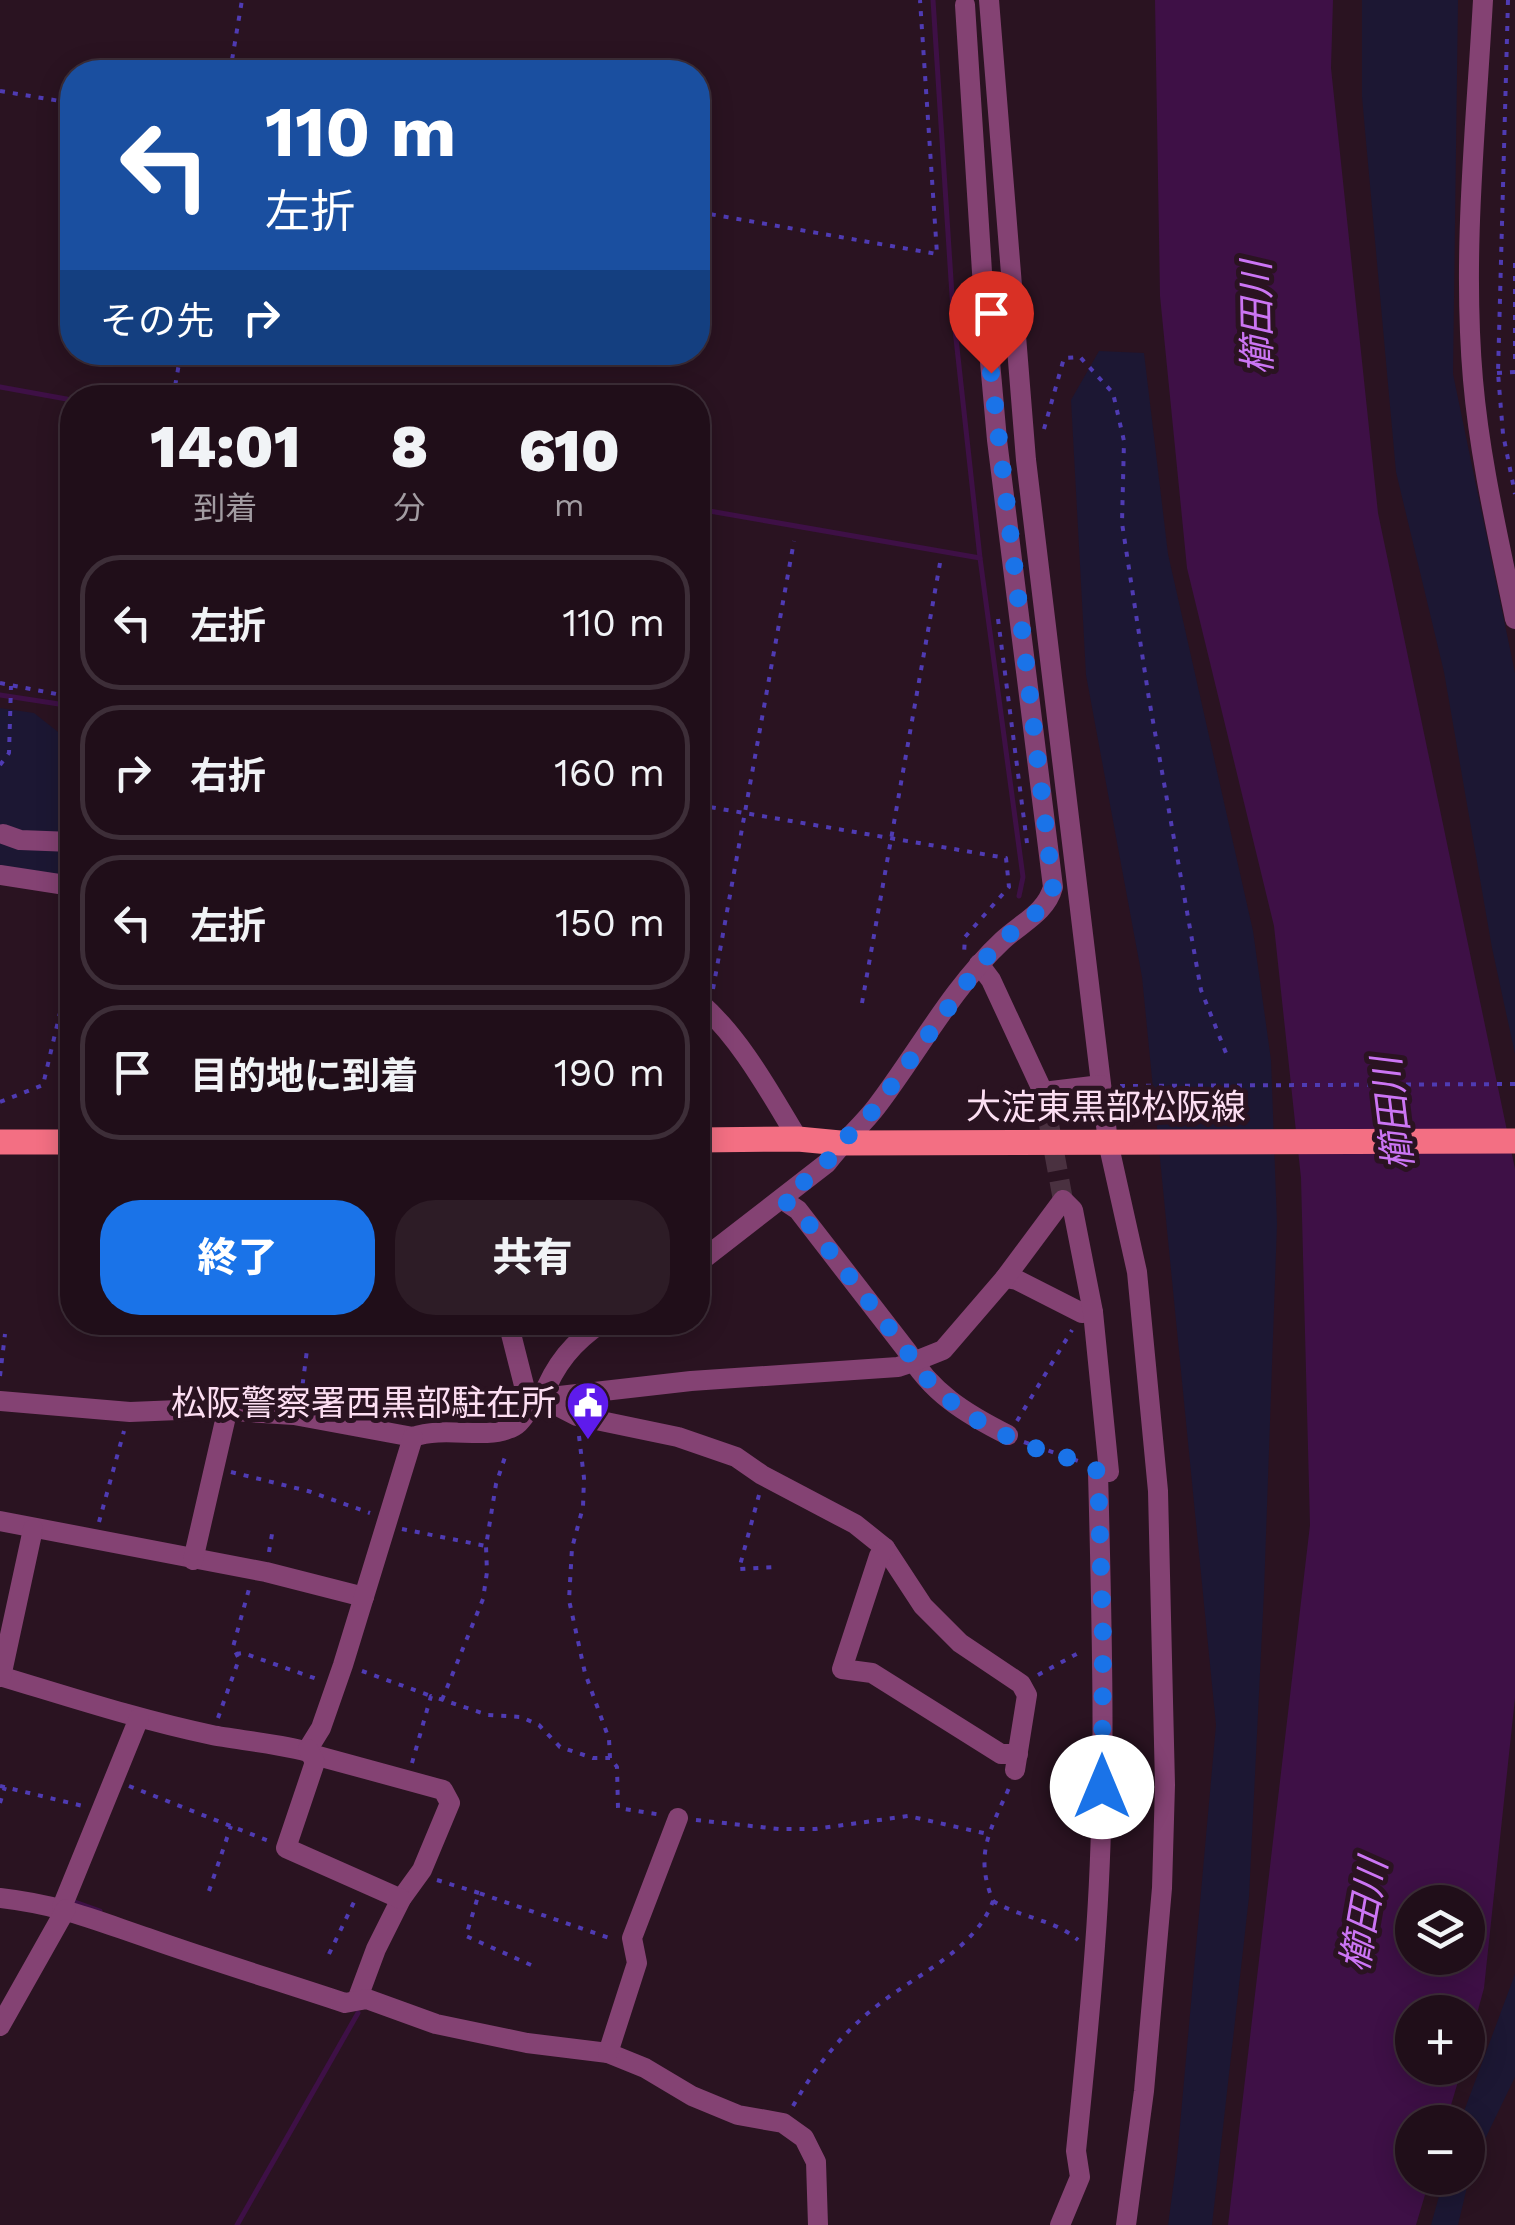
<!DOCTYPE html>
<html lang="ja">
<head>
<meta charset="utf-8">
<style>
	body { margin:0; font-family:"Work Sans","Noto Sans JP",sans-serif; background:#2d1c26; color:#f1f3f6; height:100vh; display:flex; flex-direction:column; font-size:38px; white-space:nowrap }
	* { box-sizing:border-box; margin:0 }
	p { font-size:32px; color:#a29ca2 }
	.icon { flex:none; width:55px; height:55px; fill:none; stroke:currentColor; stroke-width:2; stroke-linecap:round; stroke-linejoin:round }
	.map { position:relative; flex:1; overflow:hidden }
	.sheet { position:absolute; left:60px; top:385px; width:650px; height:950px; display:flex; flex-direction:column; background:#200e19; border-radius:40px; box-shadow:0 5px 25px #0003,0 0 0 2px #3d2e38 }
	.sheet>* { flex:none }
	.hud { position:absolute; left:60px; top:60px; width:650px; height:305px; border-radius:40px; box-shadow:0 5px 25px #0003,0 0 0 2px #3d2e38; background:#1a4fa0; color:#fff; overflow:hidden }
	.fabs { position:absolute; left:1395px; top:1885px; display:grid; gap:20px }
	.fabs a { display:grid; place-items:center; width:90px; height:90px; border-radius:50%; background:#200e19; box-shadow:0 5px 25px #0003,0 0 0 2px #3d2e38; font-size:50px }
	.pin { position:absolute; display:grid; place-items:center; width:85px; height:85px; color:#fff; margin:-102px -42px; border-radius:50% 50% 50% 0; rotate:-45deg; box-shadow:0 0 10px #0007 }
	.pin .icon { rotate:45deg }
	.me { position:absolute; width:110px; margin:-55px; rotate:0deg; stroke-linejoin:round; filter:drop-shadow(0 0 8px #0008) }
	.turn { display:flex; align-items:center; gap:35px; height:210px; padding:0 40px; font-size:45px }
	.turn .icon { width:130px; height:130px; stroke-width:2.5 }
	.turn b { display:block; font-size:70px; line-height:85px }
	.then { display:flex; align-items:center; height:95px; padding:0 40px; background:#0003; gap:20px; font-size:38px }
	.eta { display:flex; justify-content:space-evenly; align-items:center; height:170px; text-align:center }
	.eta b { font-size:60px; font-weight:800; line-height:70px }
	.button { display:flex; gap:20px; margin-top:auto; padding:20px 40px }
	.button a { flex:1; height:115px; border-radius:40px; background:#1a73e8; color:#fff; font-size:40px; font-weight:800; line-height:115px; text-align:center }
	.button a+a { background:#2d1c26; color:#f1f3f6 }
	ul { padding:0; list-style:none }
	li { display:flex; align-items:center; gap:30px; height:135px; margin:0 20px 15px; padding:0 20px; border:5px solid #3d2e38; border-radius:40px }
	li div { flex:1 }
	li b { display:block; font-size:38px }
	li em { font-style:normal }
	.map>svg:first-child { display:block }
</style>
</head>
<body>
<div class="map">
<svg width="1515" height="2225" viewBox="0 0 1515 2225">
	<rect width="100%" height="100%" fill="#2a1321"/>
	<g fill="#1c1733">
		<polygon points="1362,0 1458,0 1453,374 1515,673 1515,1054 1492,948 1444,672 1396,472 1362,97"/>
		<polygon points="1099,351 1144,353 1168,554 1253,931 1271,1060 1277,1224 1264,1591 1249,1897 1212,2225 1168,2225 1177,2159 1216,1725 1142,977 1086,675 1071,400"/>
		<polygon points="0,708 34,713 72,743 72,876 0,868"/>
		<polygon points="1515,1974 1515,2077 1472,2166 1458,2225 1431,2225 1444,2178 1468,2178 1468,2122 1460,2122"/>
	</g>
	<path fill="#3e1046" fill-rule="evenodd" d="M1155,0H1333L1331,68L1378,513L1515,1169V1698L1484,1988L1468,2047V2012H1412V2068H1462L1446,2122H1412V2178H1430L1416,2225H1228L1310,1525L1301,1178L1274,926L1187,568L1160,296ZM1412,1902H1468V1958H1412Z"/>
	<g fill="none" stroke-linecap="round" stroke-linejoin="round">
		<g stroke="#3e1046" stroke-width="5">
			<polyline points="933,0 953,311 980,558 1023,877 1019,896"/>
			<polyline points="0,387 72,400"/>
			<polyline points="698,509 980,558"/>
			<polyline points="0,695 72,706"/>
			<polyline points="72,1901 100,1911"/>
			<polyline points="237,2225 358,2013"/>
		</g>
		<polyline stroke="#4a3140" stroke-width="20" stroke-dasharray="20 10" stroke-linecap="butt" points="1043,1092 1063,1200"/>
		<g stroke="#4f3bb3" stroke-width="4" stroke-dasharray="5 8" stroke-linecap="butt">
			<polyline points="1508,0 1498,373 1503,434 1515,494"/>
			<polyline points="230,72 242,0"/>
			<polyline points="0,91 72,103"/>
			<polyline points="698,212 937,254 920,0"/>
			<polyline points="1515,263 1515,362"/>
			<polyline points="1497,373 1515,372"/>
			<polyline points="173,398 181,352"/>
			<polyline points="1044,429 1064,358 1080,357 1113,393 1124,441 1122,523 1149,699 1201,990 1228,1058"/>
			<polyline points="998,619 1027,843"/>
			<polyline points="0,683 72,697"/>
			<polyline points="0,765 9,753 11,686"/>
			<polyline points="698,805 1006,858 1009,887 965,937 964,954"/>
			<polyline points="713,989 794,541"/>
			<polyline points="862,1003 940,563"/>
			<polyline points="1120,1086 1515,1084"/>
			<polyline points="0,1102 43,1085 72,962"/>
			<polyline points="0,1376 5,1334"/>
			<polyline points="301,1397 307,1350"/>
			<polyline points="1017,1421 1072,1330"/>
			<polyline points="579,1436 584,1478 583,1507 572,1548 569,1600 585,1673 609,1739 610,1758"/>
			<polyline points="1024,1442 1081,1462"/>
			<polyline points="231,1472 308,1491 370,1513"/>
			<polyline points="759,1495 739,1569 778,1567"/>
			<polyline points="99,1522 124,1431"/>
			<polyline points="402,1529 486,1546"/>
			<polyline points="269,1552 272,1534"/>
			<polyline points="236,1654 243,1653 317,1679"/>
			<polyline points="362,1671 431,1696"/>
			<polyline points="1038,1675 1082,1651"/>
			<polyline points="442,1700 483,1599 487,1572 486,1546 496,1484 507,1451"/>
			<polyline points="218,1718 239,1659 233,1647 249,1589"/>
			<polyline points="412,1763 431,1696 488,1715 521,1717 539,1725 560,1747 593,1758 610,1758 617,1767 618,1808 662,1815"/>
			<polyline points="0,1786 83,1806"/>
			<polyline points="129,1786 269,1841"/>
			<polyline points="0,1803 5,1787"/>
			<polyline points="696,1820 779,1829 815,1829 908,1816 988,1834"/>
			<polyline points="437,1880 479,1893"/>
			<polyline points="209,1891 231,1826"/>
			<path d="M993,1901C1020,1918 1054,1919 1078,1940"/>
			<polyline points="329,1954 355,1900"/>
			<polyline points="531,1965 466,1936 479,1893 615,1940"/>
			<path d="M793,2106C815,2067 843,2032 878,2005C917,1974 975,1950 993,1901C974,1854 990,1831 1009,1788"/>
		</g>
		<g stroke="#844273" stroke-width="20">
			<polyline points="989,0 1026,460 1108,1142 1137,1272 1158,1491 1165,1785 1162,1888 1144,2091 1126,2225"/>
			<path d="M1483,0C1476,125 1462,254 1473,380C1480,461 1499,540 1515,619"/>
			<polyline points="3,834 20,840 72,842"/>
			<polyline points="0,875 72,886"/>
			<polyline points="979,964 991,980 1043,1092 1101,1085"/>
			<path d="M698,1001C740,1037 769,1091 798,1139"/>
			<path d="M783,1200L798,1210L907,1351C930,1392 966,1414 1008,1435"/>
			<path d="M698,1263L827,1163C842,1142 862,1126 877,1106C918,1052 952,988 1002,941C1021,923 1046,913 1053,887L997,440L982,272L965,5"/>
			<polyline points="1005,1278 1017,1280 1082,1313 1093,1312"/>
			<polyline points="508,1322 529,1405"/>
			<polyline points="542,1398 577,1416 678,1437 736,1457 762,1475 855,1524 885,1548 923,1606 960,1643 1021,1684 1027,1695 1015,1770"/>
			<path d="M542,1398C555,1364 573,1342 603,1322"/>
			<path d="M0,1401L130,1412L203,1409L294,1415L413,1437C444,1426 482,1439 508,1429C525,1424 525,1408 542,1398L691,1381L898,1367L913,1362L943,1350L1005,1278L1063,1200L1073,1210L1093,1312L1109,1472H1098C1102,1630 1107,1788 1095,1946C1090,2015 1083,2083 1076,2151L1080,2177L1060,2225"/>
			<polyline points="0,1521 266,1572 364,1597"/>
			<polyline points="885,1548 879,1556 842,1669 872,1673 1001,1754 1018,1754"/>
			<polyline points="193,1560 227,1412"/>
			<path d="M0,1676C70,1697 140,1720 212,1735C236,1740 302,1746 318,1756L443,1790L450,1803L422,1870L401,1899L376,1949L357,2000"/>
			<polyline points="1,1677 33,1529"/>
			<polyline points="308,1749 321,1728 343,1665 413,1437"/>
			<polyline points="308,1749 315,1762 286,1848 401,1899"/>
			<path d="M0,1898C60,1905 92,1919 148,1938C213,1961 279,1981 345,2003L367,1999L436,2024L527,2043L608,2053L645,2068L692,2096L738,2115L783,2123L804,2138L816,2162L818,2225"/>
			<polyline points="62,1907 139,1718"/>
			<polyline points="0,2026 66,1909"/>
			<polyline points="608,2053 637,1963 632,1938 678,1818"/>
		</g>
		<g stroke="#f36f83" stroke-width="25">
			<polyline points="698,1140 798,1139 840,1143 1515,1141"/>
			<polyline points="0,1142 72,1142"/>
		</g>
	</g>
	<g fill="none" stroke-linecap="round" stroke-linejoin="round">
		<path stroke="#1a73e8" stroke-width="18" stroke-dasharray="0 32.4" d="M991,373L1053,887L1049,902L1004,939L980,964L874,1110L840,1144L826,1163L783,1200L798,1210L907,1351C936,1402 993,1434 1049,1453C1066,1459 1085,1458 1098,1472L1103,1639L1102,1787"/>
	</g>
	<defs>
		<g id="civic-pin" transform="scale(2.25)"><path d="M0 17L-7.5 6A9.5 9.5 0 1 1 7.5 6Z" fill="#5e1bec" stroke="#2a1321"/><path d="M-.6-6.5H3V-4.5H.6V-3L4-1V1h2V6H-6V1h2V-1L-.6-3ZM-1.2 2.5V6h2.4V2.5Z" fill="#fff"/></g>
	</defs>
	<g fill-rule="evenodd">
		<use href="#civic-pin" x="588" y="1403"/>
	</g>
	<g text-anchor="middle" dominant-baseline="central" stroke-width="10" stroke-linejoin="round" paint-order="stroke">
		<g font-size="35" fill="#fcdef2" stroke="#2a1321">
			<text x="1106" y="1107">大淀東黒部松阪線</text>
		</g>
		<g font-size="35" fill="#fcdef2" stroke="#2a1321" text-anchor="end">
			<text x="556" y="1403">松阪警察署西黒部駐在所</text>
		</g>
		<g font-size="38" font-style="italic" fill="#cc75f4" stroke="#2a1321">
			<text transform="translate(1257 318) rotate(-91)">櫛田川</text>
			<text transform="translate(1393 1114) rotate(-97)">櫛田川</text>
			<text transform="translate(1364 1915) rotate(-80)">櫛田川</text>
		</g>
	</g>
</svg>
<div class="fabs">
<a><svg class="icon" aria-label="layers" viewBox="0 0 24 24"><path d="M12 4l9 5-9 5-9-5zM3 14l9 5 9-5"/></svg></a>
<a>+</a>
<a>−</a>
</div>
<div class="pin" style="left:991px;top:373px;background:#d93025"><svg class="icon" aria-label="arrive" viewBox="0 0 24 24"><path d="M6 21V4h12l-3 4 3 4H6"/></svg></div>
<svg class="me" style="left:1102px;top:1787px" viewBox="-20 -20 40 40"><circle r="19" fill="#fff"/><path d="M0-13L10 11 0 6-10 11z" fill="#1a73e8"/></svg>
<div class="hud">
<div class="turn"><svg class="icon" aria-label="left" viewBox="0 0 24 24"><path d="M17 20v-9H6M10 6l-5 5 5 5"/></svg><div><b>110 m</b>左折</div></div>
<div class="then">その先<svg class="icon" aria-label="right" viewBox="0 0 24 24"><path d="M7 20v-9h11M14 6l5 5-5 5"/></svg></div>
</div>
<section class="sheet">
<div class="eta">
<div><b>14:01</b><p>到着</p></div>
<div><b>8</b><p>分</p></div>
<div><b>610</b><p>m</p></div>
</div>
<ul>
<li><svg class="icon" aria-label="left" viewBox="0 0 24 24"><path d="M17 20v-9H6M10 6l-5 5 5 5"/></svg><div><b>左折</b></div><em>110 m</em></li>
<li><svg class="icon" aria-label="right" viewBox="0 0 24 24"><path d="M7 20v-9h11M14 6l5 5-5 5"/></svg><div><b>右折</b></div><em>160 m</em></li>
<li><svg class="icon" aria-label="left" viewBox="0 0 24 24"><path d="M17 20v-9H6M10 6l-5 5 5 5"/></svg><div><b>左折</b></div><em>150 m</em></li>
<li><svg class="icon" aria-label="arrive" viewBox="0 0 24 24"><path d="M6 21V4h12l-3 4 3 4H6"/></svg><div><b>目的地に到着</b></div><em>190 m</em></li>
</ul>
<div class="button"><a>終了</a><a>共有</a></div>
</section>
</div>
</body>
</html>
